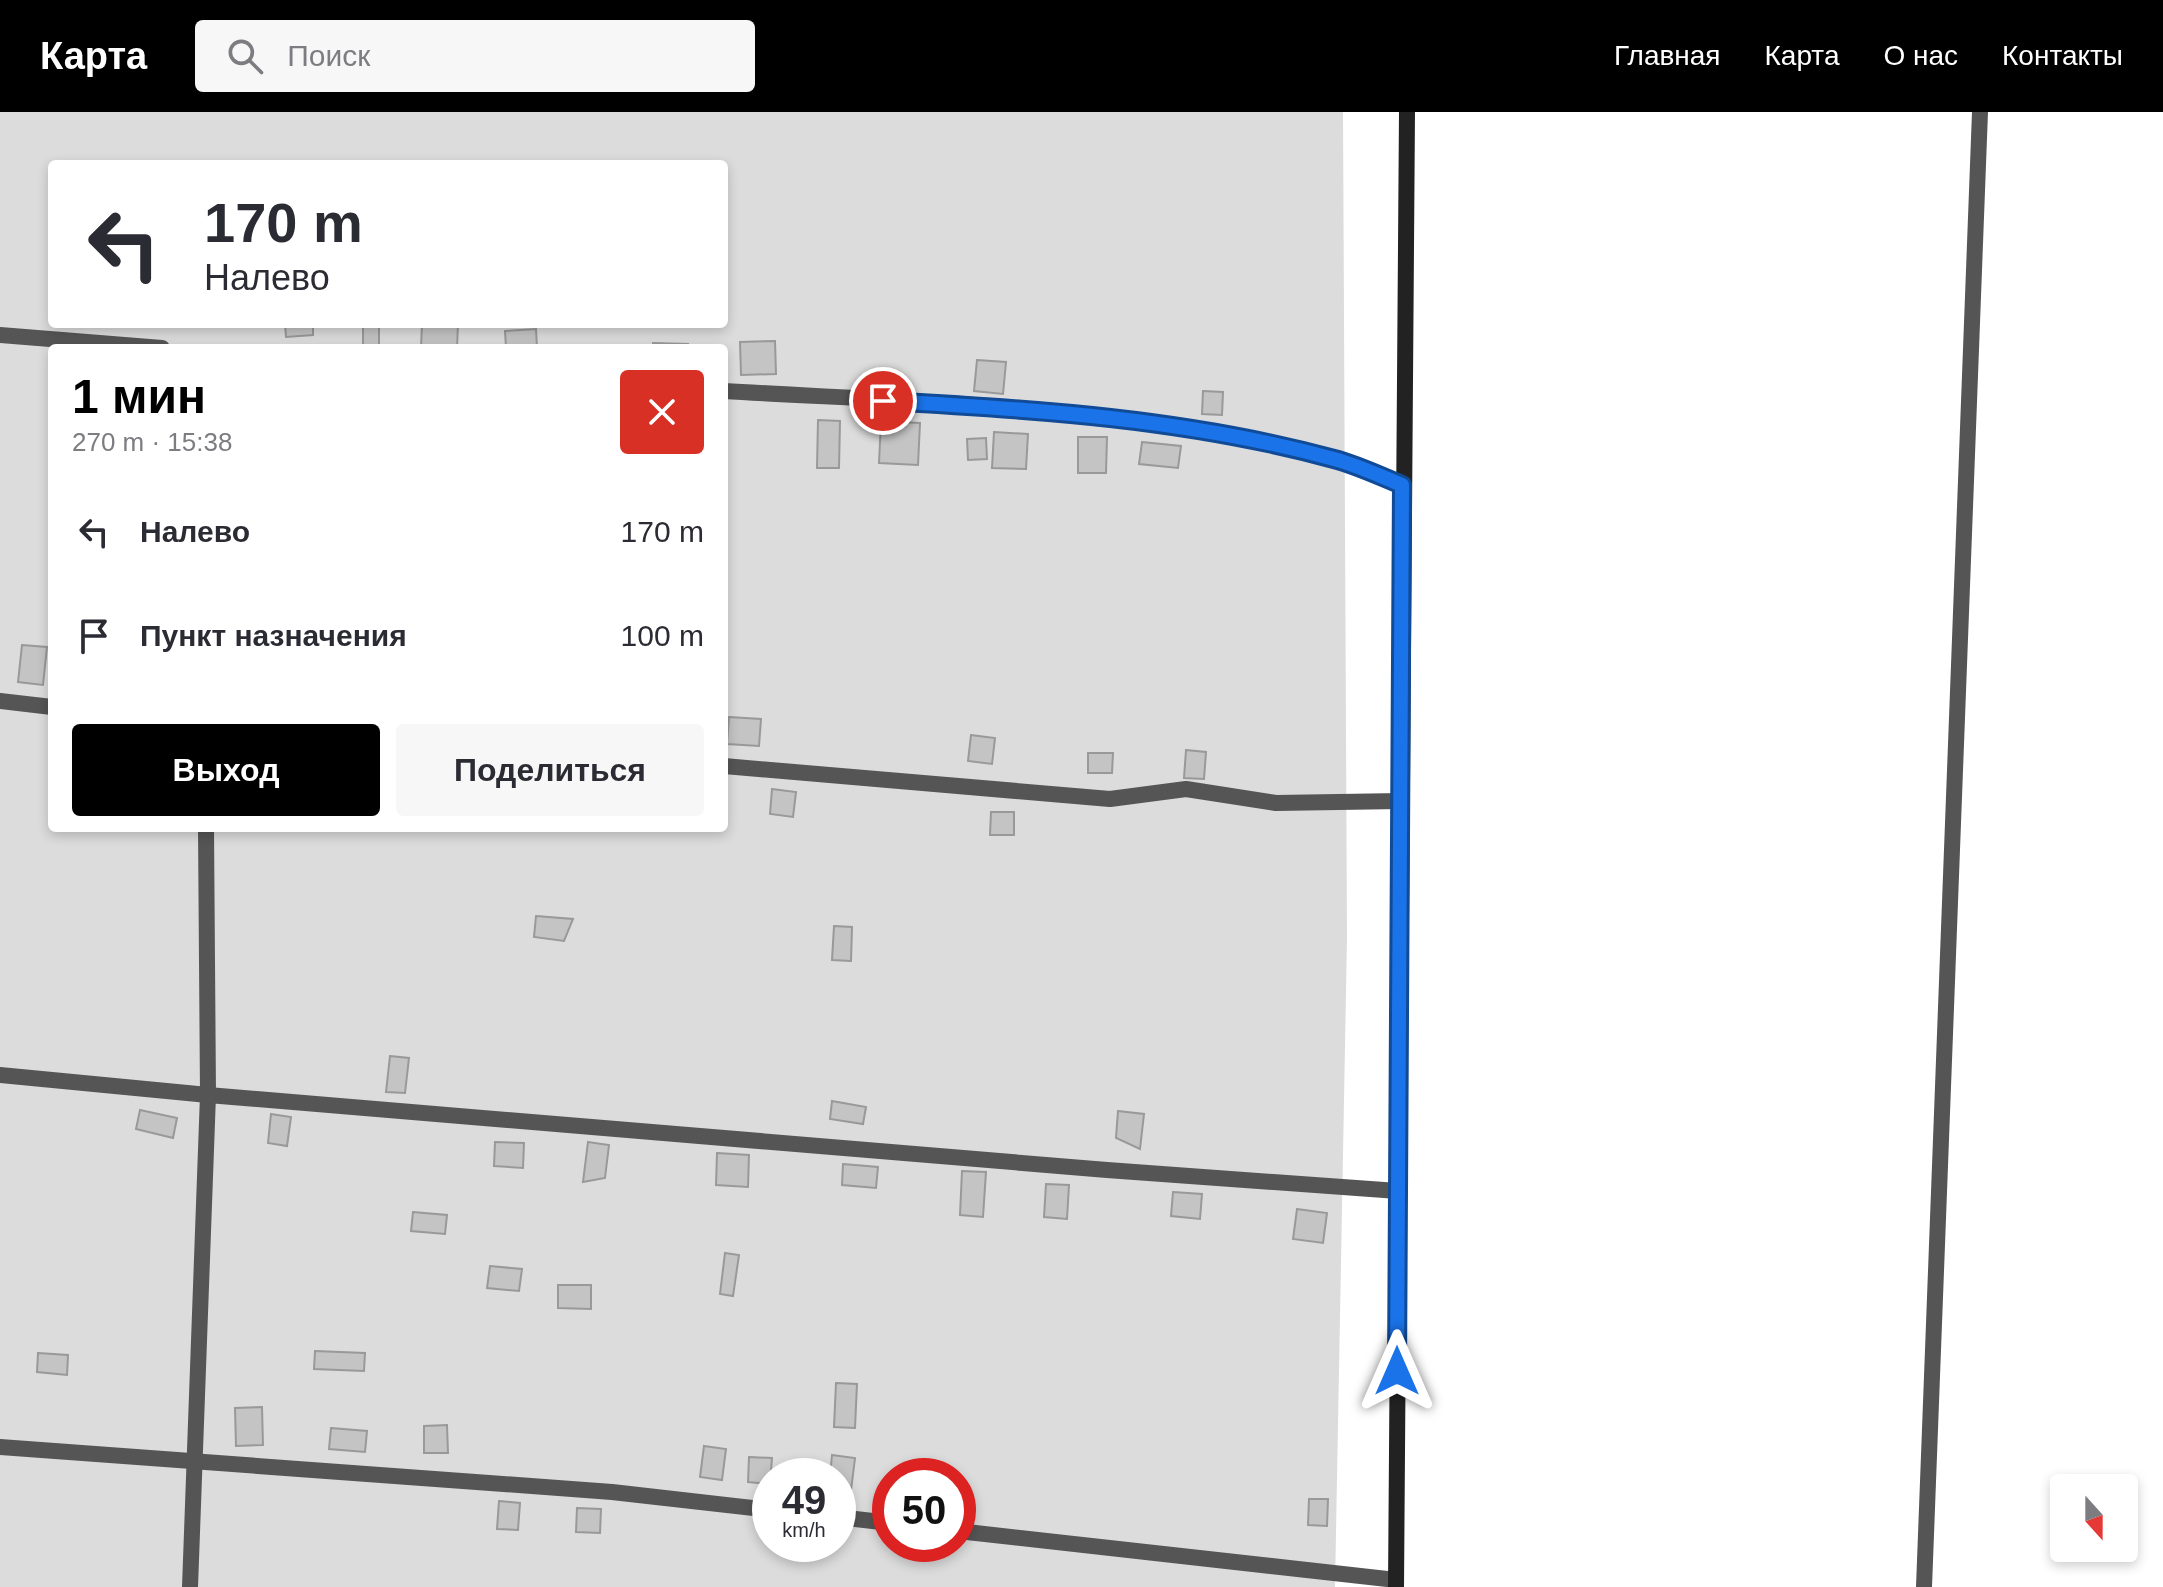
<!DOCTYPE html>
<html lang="ru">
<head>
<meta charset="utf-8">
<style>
	body { margin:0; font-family:Helvetica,sans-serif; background:#f7f7f7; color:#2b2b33; height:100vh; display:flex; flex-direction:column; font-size:30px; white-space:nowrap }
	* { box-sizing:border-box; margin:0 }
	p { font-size:26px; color:#7c7c81 }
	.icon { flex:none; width:44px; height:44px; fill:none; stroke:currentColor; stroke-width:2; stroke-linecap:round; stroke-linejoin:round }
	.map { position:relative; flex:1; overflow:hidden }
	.side { position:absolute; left:48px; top:232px; width:680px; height:488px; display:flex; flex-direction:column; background:#fff; border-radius:8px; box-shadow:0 4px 12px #0003 }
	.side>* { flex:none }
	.banner { position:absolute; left:48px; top:48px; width:680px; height:168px; border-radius:8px; box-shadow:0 4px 12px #0003; background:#fff; color:#2b2b33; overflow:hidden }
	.needle { width:52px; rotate:159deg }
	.buttons { position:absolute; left:2050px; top:1362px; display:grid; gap:16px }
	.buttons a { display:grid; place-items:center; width:88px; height:88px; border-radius:8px; background:#fff; box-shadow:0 4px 12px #0003; font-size:40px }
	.speed { position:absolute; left:752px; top:1346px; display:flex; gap:16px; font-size:40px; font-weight:700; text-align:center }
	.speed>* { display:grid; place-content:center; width:104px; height:104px; border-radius:50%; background:#fff; box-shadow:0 4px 12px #0003; line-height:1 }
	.speed small { font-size:20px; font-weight:400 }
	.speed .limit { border:12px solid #d22; background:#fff; color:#111 }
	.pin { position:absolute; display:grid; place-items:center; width:68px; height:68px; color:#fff; margin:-34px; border:4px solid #fff; border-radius:50%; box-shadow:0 2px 8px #0007 }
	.me { position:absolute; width:88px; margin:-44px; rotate:0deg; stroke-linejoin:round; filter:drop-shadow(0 0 6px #0008) }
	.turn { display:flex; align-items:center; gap:28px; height:168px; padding:0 24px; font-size:36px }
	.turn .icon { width:104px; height:104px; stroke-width:2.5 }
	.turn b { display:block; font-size:56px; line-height:68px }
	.round { display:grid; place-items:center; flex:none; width:84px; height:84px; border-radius:8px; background:#f7f7f7 }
	.summary { display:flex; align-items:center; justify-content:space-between; height:136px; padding:0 24px }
	h1 { font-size:48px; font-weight:600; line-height:60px; color:#000 }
	.primary-button { display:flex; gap:16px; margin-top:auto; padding:16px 24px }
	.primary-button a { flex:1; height:92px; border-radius:8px; background:#000; color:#fff; font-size:32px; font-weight:600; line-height:92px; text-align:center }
	.primary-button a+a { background:#f7f7f7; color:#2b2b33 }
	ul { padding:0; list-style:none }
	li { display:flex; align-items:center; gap:24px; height:104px; padding:0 24px }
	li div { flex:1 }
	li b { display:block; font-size:30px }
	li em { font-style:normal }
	header { display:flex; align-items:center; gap:48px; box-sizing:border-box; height:112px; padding:0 40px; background:#000; color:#fff }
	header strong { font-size:38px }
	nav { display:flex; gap:44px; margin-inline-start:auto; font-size:28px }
	.search { width:560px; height:72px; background:#f7f7f7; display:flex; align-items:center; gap:20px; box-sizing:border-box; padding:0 28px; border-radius:8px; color:#7c7c81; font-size:30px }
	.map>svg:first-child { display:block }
</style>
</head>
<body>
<header>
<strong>Карта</strong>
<div class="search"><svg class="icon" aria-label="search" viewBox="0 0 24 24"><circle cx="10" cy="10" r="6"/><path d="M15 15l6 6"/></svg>Поиск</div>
<nav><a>Главная</a><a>Карта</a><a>О нас</a><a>Контакты</a></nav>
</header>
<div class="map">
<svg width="2163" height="1475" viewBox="0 0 2163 1475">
	<rect width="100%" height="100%" fill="#fff"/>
	<path fill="#dcdcdc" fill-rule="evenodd" d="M0,0H1343L1347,826L1335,1475H0ZM52,52H724V212H52ZM52,236H724V716H52ZM770,1364H838V1432H770ZM890,1364H958V1432H890Z"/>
	<g fill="#c4c4c4" stroke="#999" stroke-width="2">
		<polygon points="285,212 313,212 313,223 286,225"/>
		<rect x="363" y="212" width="16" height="24"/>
		<polygon points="422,212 458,212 457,236 421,236"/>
		<polygon points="536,217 537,236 506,236 505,219"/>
		<polygon points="775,229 776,262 741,263 740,230"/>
		<polygon points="653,231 688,232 688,236 653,236"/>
		<polygon points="977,248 1006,250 1003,282 974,279"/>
		<polygon points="1203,279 1223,280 1222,303 1202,302"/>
		<polygon points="818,308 840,309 839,356 817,356"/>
		<polygon points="881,309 920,311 918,353 879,351"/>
		<polygon points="994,320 1028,322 1026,357 992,356"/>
		<polygon points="1078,325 1107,325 1106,361 1078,361"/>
		<polygon points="986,326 987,347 968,348 967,327"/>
		<polygon points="1142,330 1181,334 1178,356 1139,352"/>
		<polygon points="22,533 47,535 43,573 18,570"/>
		<polygon points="729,605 761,607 759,634 727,632"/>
		<polygon points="971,623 995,626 992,652 968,649"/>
		<polygon points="1186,638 1206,640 1204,667 1184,666"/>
		<polygon points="1088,641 1113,641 1112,661 1088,661"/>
		<polygon points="772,677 796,680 793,705 770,702"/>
		<polygon points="991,700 1014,700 1014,723 990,723"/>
		<polygon points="536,804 573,807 564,829 534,825"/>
		<polygon points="834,814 852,815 851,849 832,848"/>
		<polygon points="390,944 409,946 405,981 386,980"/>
		<polygon points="832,989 866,995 863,1012 830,1007"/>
		<polygon points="140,998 177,1006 173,1026 136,1017"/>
		<polygon points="1118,999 1144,1002 1140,1037 1116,1026"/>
		<polygon points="271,1002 291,1005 287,1034 268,1031"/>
		<polygon points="495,1030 524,1031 523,1056 494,1054"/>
		<polygon points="588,1030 609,1033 605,1066 583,1070"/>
		<polygon points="717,1041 749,1043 748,1075 716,1073"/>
		<polygon points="843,1052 878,1055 876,1076 842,1073"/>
		<polygon points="962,1059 986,1060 983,1105 960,1103"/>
		<polygon points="1046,1072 1069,1073 1067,1107 1044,1105"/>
		<polygon points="1173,1080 1202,1082 1200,1107 1171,1104"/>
		<polygon points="1297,1097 1327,1101 1323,1131 1293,1127"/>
		<polygon points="413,1100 447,1103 445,1122 411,1119"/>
		<polygon points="725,1141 739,1143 733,1184 720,1182"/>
		<polygon points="490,1154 522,1157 519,1179 487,1176"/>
		<polygon points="558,1173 591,1173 591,1197 558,1196"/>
		<polygon points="315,1239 365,1241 364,1259 314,1257"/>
		<polygon points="38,1241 68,1243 67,1263 37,1260"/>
		<polygon points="836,1271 857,1272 855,1316 834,1315"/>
		<polygon points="262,1295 263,1333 236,1334 235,1296"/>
		<polygon points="447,1313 448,1341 424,1341 424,1314"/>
		<polygon points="331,1316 367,1319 365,1340 329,1337"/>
		<polygon points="704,1334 726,1337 722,1368 700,1365"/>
		<polygon points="832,1343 855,1346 851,1378 838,1376 838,1364 830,1364"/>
		<polygon points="749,1345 772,1346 770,1372 748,1370"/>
		<polygon points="1309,1387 1328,1387 1327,1414 1308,1413"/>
		<polygon points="499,1389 520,1391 518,1418 497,1417"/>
		<polygon points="577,1396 601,1397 600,1421 576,1420"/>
	</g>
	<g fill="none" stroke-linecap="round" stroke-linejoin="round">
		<g stroke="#555" stroke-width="16">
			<polyline points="0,223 162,236"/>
			<path d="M724,279C927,291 1137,293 1334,347C1357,353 1380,364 1402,373"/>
			<polyline points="0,589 52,595"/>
			<polyline points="724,654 1110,687 1186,677 1276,691 1401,689"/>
			<polyline points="0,963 208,983 206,716"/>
			<polyline points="0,1335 612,1380 770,1398"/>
			<polyline points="838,1405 890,1411"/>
			<polyline points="958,1419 1396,1468"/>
			<polyline points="190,1475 208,983 1107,1058 1398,1079"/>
		</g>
		<polyline stroke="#555" stroke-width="16" points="1924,1475 1980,0"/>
		<polyline stroke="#222" stroke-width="16" points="1396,1475 1407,0"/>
	</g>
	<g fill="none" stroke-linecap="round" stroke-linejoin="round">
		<g stroke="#114b97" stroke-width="20">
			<path id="route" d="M883,289C1034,297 1188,307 1334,347C1357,353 1380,364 1402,373L1397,1259"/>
		</g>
		<use href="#route" stroke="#1a73e8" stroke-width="14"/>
	</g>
</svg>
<div class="buttons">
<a><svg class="needle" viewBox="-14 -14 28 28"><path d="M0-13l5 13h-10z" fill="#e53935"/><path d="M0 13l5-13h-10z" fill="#7c7c81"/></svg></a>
</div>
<div class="speed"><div>49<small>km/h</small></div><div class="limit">50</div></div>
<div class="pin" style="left:883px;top:289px;background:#d93025"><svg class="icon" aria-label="arrive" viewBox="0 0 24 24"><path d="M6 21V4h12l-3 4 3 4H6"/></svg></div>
<svg class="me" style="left:1397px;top:1259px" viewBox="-20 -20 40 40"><path d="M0-17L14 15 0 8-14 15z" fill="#1a73e8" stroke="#fff" stroke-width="4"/></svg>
<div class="banner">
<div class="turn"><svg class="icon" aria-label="left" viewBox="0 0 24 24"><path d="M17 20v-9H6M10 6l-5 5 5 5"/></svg><div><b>170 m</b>Налево</div></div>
</div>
<section class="side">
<div class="summary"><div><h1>1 мин</h1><p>270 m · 15:38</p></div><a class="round" style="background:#d93025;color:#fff"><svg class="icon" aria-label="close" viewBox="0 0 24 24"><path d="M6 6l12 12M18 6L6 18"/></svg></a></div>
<ul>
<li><svg class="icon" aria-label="left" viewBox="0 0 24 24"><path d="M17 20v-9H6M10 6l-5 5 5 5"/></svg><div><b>Налево</b></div><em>170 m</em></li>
<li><svg class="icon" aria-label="arrive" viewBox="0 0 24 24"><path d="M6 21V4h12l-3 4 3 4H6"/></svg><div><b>Пункт назначения</b></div><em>100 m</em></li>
</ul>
<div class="primary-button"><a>Выход</a><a>Поделиться</a></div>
</section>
</div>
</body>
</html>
